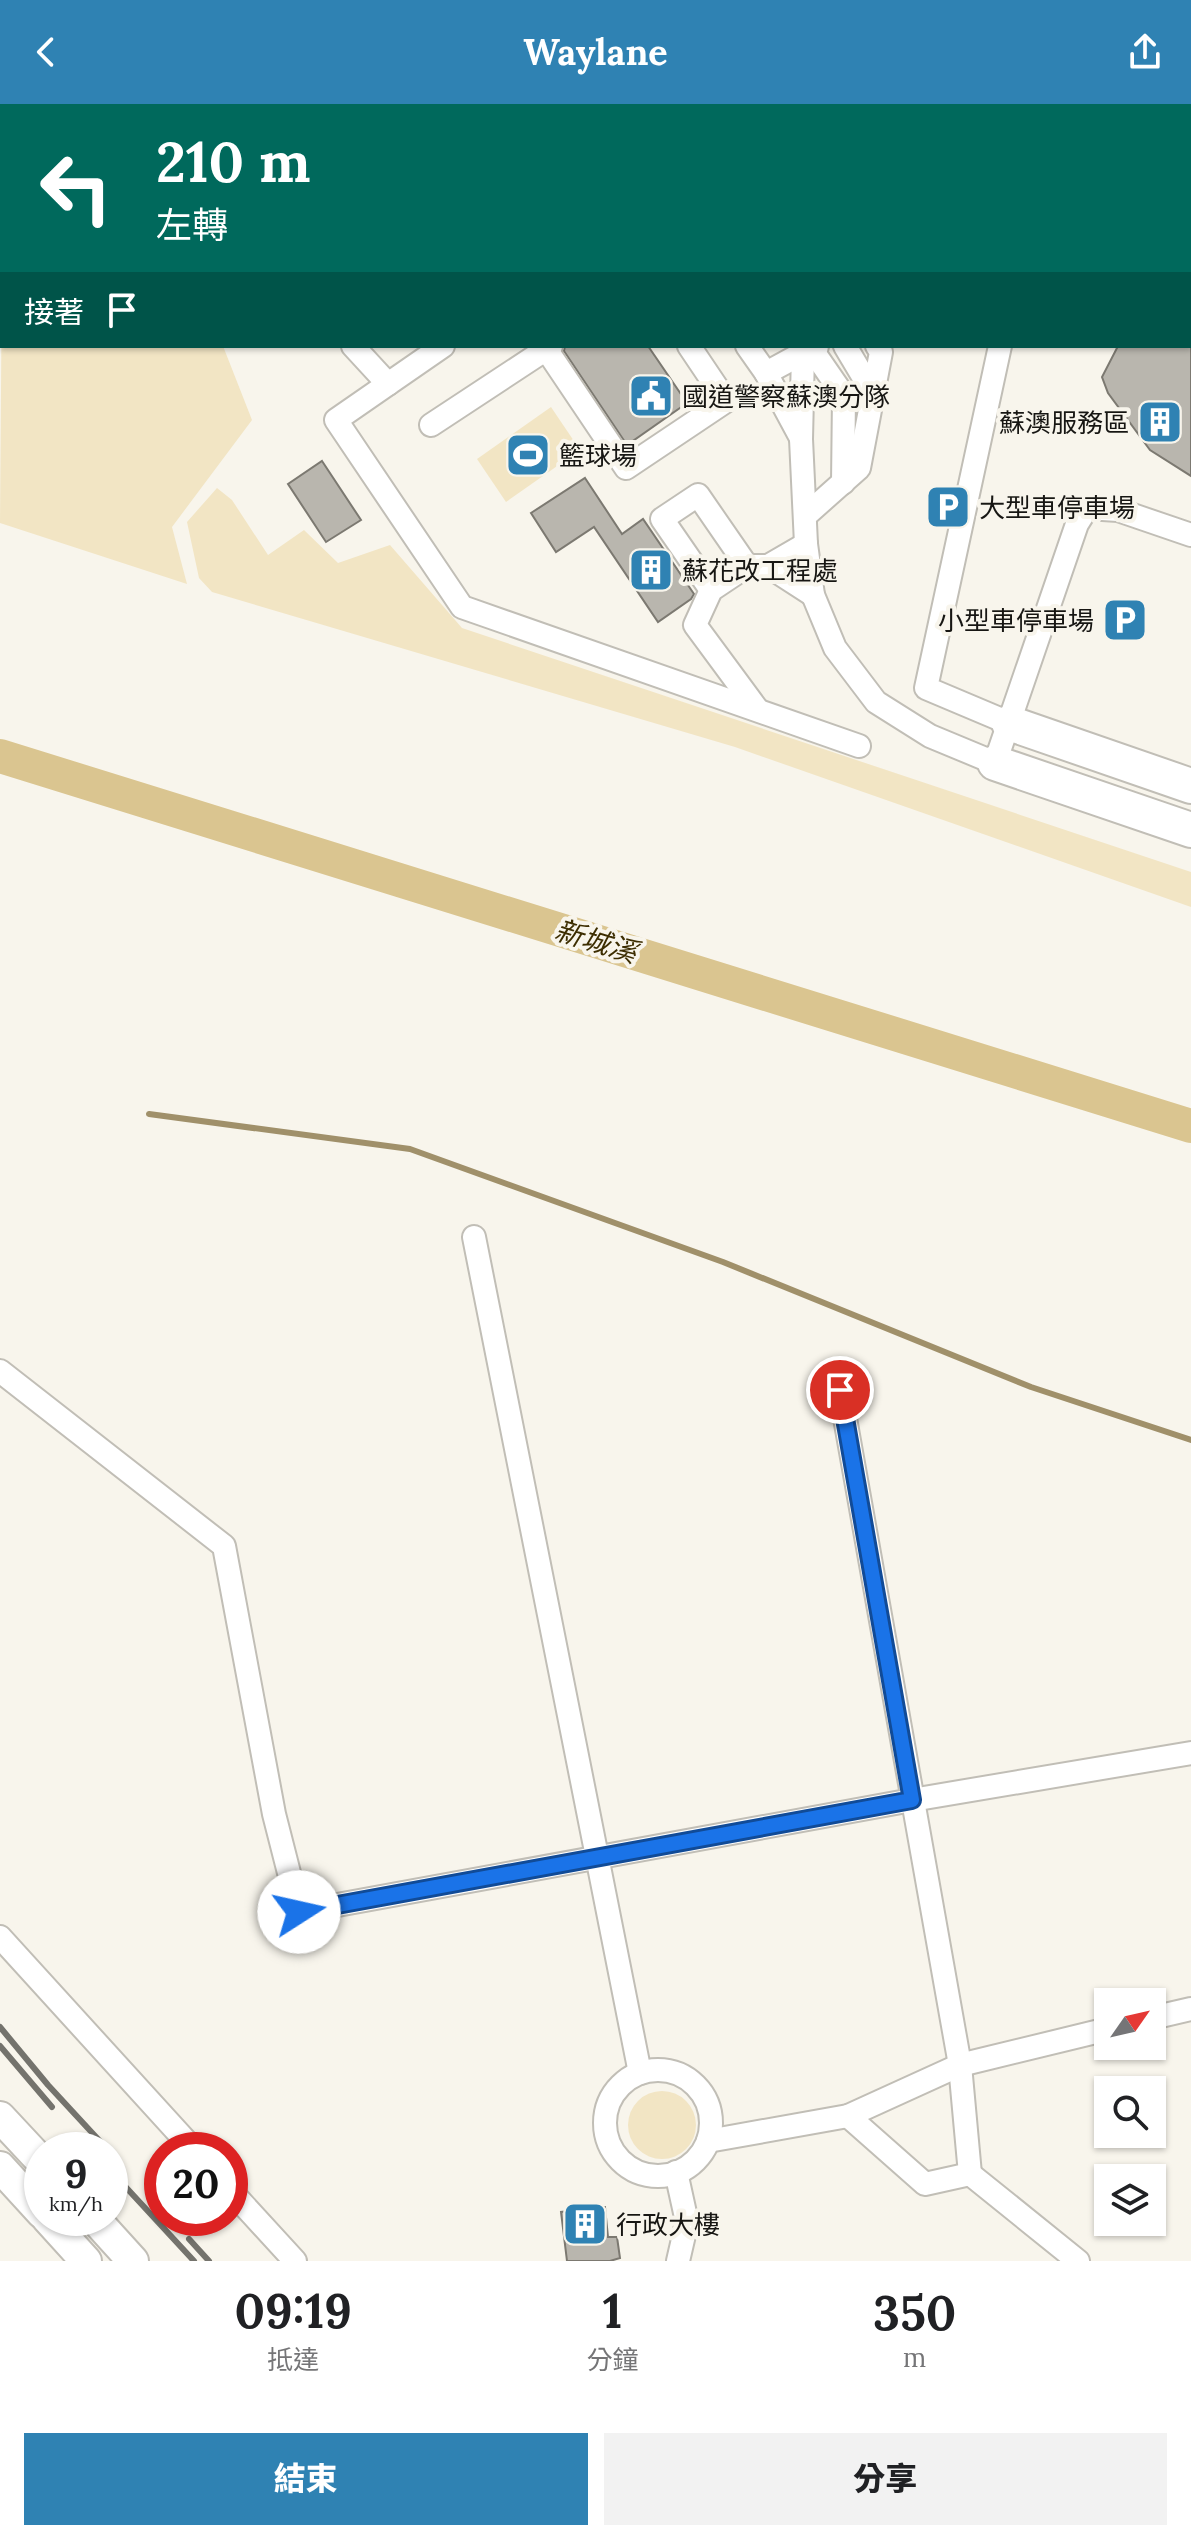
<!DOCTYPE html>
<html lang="zh-TW">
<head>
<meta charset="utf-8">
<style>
	body { margin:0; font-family:Lora,"Noto Sans TC",serif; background:#f2f2f2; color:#202124; height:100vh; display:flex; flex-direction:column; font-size:30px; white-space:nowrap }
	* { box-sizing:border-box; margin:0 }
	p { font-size:26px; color:#757577 }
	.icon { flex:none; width:44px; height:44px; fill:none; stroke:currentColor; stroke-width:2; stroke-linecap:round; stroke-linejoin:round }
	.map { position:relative; height:2157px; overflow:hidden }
	.side { display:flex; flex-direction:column; background:#fff; flex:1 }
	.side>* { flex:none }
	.hud { position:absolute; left:0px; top:0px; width:1192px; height:244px; box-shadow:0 2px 6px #0004; background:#00695c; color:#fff; overflow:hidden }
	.needle { width:52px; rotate:56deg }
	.fabs { position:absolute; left:1094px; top:1884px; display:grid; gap:16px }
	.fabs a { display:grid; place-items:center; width:72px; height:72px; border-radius:0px; background:#fff; box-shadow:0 2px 6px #0004; font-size:40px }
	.speed { position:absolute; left:24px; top:2028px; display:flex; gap:16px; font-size:40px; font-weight:700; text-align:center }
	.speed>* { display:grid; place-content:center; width:104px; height:104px; border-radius:50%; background:#fff; box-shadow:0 2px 6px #0004; line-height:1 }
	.speed small { font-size:20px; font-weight:400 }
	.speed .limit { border:12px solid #d22; background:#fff; color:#111 }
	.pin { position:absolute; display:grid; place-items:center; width:68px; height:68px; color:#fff; margin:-34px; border:4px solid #fff; border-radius:50%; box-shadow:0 2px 8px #0007 }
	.me { position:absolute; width:88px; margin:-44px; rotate:80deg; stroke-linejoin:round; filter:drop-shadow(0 0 6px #0008) }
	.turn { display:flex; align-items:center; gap:28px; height:168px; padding:0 24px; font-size:36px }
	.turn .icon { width:104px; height:104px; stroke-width:2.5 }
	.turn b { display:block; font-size:56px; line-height:68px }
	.then { display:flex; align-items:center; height:76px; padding:0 24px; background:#0003; gap:16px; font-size:30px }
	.eta { display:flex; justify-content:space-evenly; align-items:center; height:136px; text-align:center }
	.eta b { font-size:48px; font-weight:800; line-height:56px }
	.cta { display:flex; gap:16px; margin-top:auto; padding:16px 24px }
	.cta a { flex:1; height:92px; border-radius:0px; background:#2f82b3; color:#fff; font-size:32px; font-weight:800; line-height:92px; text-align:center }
	.cta a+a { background:#f2f2f2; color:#202124 }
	header { display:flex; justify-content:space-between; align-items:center; height:104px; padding:0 24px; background:#2f82b3; color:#fff; font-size:36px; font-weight:800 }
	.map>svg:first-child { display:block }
</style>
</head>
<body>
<header><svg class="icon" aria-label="back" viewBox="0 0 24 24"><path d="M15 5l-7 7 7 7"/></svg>Waylane<svg class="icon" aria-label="share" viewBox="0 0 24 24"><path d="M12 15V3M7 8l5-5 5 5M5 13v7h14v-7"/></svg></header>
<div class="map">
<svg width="1191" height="2157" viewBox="0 0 1191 2157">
	<rect width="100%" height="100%" fill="#f8f5ec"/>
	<g fill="#f2e5c4">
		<polygon points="2,153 2,242 223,242 252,316 172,423 187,480 0,419"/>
		<polygon points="551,303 580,346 506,398 477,355"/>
		<polygon points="217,384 232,396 268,451 304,426 338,459 390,441 462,524 1191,768 1191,803 735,643 212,488 199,474 187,418"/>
		<circle cx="662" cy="2021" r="34"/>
	</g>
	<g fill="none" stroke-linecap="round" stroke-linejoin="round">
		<polyline stroke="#a0906a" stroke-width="6" points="149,1010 410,1045 723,1158 1031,1283 1191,1336"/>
		<polyline stroke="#dac590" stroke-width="34" points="0,652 1191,1022"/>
	</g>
	<g fill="#b9b6ae" stroke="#7c7971" stroke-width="2">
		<polygon points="565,242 648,242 687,299 627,341 564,247"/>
		<polygon points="1118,242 1191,242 1191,372 1150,346 1108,289 1102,273"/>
		<polygon points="322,357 361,416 326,438 288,380"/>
		<polygon points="585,374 622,430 643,415 694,490 691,495 658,518 594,423 556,448 531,409"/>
		<polygon points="605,2103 608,2133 617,2133 620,2154 610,2157 567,2157 561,2108"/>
	</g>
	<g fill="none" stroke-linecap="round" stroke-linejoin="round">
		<g stroke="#c1beb6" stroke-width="26">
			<g id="minor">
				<polyline points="443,0 445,2"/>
				<polyline points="557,0 559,2"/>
				<polyline points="264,2 265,0"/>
				<polyline points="1190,189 1191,190"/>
				<polyline points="353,242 388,280 443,242"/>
				<polyline points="747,242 766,269 801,334"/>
				<polyline points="806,242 803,249 801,335 806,440 813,491 835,544 876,598 930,632 995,659 1077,420 1087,404 1118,406 1191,431"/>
				<polyline points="817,242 815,250 844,292 843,379"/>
				<polyline points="845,242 873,289"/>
				<polyline points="1000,242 926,584 1009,619"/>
				<polyline points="546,245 626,364 726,297 689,242"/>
				<polyline points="766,269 803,249"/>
				<polyline points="388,280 336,316 462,503 859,642"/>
				<polyline points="431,321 551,242"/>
				<polyline points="805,412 859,364 881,248 877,242"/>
				<polyline points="768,462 813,491"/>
				<polyline points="711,486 662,415 698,391 747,462"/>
				<polyline points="757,605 695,521 711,486 747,462 768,462 806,440"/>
				<polyline points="474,1133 640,1969"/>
				<polyline points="0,1267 224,1442 274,1710 299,1808 912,1696 1191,1649"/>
				<polyline points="840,1286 960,1961 970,2070"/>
				<polyline points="0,1833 194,2046"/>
				<polyline points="1152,1914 1191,1905"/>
				<circle cx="658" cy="2019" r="53"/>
				<polyline points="848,2012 925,2080 970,2070 1078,2157"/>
				<polyline points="708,2037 848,2012 960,1961 1108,1925"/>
				<polyline points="676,2068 687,2118 678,2157"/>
				<polyline points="230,2086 295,2157"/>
			</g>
		</g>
		<g stroke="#c1beb6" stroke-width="34">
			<g id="major">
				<polyline points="0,2013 42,2058"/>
				<polyline points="0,2063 42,2109"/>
				<polyline points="47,2114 86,2157"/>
				<polyline points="94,2114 133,2157"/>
			</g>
		</g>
		<g stroke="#c1beb6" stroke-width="38">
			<g id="highway">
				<polyline points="869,0 872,2"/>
				<polyline points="1190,119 1191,119"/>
				<polyline points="1009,619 1191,682"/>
				<polyline points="995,659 1191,726"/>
			</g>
		</g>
		<use href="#minor" stroke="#fff" stroke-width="22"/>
		<use href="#major" stroke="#fff" stroke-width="30"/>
		<use href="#highway" stroke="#fff" stroke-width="34"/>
		<g stroke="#74736d" stroke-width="6">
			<polyline points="0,1923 48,1981 108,2046"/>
			<polyline points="0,1942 52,2003"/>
			<polyline points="110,2066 194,2157"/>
			<polyline points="189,2135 209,2157"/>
		</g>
	</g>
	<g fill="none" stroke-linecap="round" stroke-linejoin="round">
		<g stroke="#114b97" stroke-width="20">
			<polyline id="route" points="299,1808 912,1696 840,1286"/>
		</g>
		<use href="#route" stroke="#1a73e8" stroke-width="14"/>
	</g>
	<defs>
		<g id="civic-square" transform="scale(2.3)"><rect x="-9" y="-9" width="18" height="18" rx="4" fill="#2f82b3" stroke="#f8f5ec"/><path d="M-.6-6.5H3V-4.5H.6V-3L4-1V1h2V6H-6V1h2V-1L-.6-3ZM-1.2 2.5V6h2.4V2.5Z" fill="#fff"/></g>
		<g id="building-square" transform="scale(2.3)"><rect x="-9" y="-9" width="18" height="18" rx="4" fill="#2f82b3" stroke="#f8f5ec"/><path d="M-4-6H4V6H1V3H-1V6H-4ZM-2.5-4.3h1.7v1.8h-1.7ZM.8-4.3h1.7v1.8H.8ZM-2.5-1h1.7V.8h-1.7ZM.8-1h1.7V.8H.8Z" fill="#fff"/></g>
		<g id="stadium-square" transform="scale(2.3)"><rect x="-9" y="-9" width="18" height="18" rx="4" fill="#2f82b3" stroke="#f8f5ec"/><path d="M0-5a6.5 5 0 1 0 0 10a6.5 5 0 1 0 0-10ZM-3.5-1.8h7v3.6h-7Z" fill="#fff"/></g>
		<g id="parking-square" transform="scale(2.3)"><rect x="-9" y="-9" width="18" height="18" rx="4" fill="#2f82b3" stroke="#f8f5ec"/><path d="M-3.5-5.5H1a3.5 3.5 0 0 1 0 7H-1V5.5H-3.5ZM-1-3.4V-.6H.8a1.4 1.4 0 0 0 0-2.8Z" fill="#fff"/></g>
	</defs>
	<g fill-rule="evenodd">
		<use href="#civic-square" x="651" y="292"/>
		<use href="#building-square" x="1160" y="318"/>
		<use href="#stadium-square" x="528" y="351"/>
		<use href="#parking-square" x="948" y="403"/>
		<use href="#building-square" x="651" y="466"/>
		<use href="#parking-square" x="1125" y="516"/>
		<use href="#building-square" x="585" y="2120"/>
	</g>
	<g text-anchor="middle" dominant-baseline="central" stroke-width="8" stroke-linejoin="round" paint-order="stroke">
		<g font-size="26" fill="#171613" stroke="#f8f5ec" text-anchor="start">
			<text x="682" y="292">國道警察蘇澳分隊</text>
			<text x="1129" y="318" text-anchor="end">蘇澳服務區</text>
			<text x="559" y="351">籃球場</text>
			<text x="979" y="403">大型車停車場</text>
			<text x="682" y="466">蘇花改工程處</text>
			<text x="1094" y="516" text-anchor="end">小型車停車場</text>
			<text x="616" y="2120">行政大樓</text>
		</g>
		<g font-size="28" font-style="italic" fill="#3d2e02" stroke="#f8f5ec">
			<text transform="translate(596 837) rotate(17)">新城溪</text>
		</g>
	</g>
</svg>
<div class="fabs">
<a><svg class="needle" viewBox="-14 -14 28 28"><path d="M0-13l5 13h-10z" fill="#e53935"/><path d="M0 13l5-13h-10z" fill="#757577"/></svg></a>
<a><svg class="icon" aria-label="search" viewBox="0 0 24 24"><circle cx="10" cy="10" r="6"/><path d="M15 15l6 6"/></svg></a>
<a><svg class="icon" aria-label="layers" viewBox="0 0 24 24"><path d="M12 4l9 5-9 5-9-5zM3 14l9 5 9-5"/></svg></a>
</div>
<div class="speed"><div>9<small>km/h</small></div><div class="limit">20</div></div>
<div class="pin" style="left:840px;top:1286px;background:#d93025"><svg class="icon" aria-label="arrive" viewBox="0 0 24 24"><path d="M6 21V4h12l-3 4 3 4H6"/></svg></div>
<svg class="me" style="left:299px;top:1808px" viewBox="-20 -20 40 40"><circle r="19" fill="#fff"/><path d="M0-13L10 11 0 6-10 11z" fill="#1a73e8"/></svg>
<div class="hud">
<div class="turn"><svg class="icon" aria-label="left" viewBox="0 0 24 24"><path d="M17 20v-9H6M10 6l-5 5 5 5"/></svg><div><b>210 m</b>左轉</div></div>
<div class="then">接著<svg class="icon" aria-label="arrive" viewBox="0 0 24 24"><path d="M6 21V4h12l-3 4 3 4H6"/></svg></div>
</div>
</div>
<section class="side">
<div class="eta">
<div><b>09:19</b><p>抵達</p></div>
<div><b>1</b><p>分鐘</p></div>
<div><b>350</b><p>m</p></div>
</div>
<div class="cta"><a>結束</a><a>分享</a></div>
</section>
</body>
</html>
